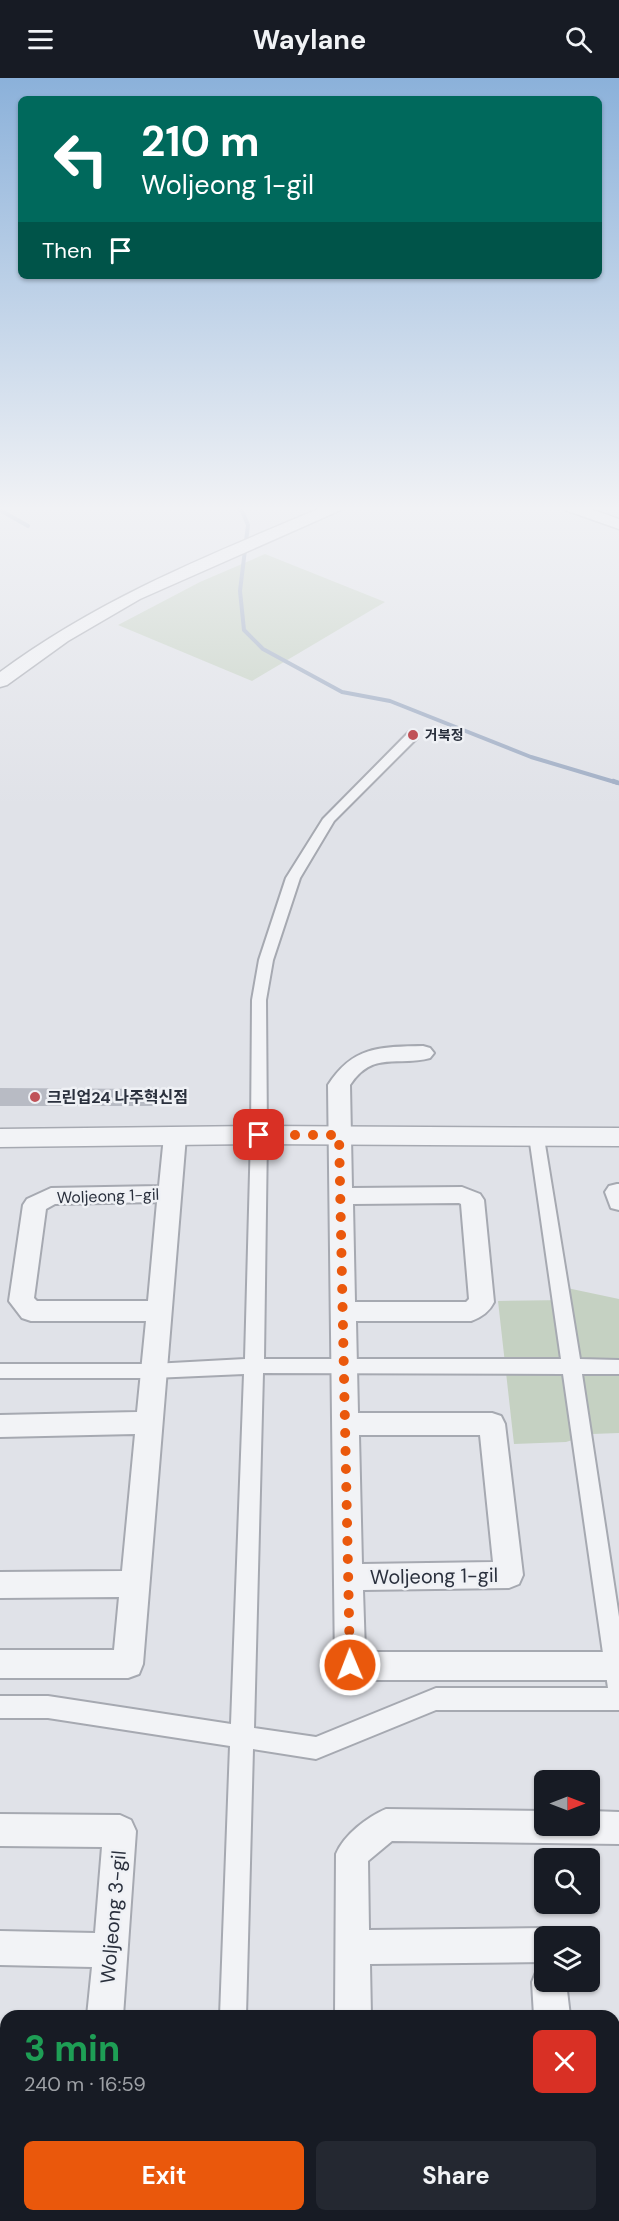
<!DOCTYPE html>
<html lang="en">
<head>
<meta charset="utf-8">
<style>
	body { margin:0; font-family:"DM Sans","Noto Sans KR",sans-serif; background:#242831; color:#f1f3f6; height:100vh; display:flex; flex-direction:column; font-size:22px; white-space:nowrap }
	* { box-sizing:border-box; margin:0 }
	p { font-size:20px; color:#9ea1a6 }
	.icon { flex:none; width:33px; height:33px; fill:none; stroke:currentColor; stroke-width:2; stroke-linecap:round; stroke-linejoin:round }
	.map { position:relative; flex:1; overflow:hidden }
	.sheet { position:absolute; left:0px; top:1932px; width:620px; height:212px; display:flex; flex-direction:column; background:#171b24; border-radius:18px 18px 0 0; box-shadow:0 2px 4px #0004 }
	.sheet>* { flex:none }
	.hud { position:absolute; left:18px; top:18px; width:584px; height:183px; border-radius:9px; box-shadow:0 2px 4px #0004; background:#00695c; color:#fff; overflow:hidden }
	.needle { width:39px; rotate:90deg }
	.controls { position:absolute; left:534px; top:1692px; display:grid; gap:12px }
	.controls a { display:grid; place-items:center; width:66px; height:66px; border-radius:9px; background:#171b24; box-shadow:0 2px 4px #0004; font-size:30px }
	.pin { position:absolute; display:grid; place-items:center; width:51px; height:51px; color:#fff; margin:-26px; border-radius:12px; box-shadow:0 3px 9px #0006 }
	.me { position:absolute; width:66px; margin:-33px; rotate:359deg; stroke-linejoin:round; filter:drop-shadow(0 0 4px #0008) }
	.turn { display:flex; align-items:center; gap:21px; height:126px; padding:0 24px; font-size:27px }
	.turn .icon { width:78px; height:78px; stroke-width:2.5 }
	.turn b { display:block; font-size:42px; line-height:51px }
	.then { display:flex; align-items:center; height:57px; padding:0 24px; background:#0003; gap:12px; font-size:22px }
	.round { display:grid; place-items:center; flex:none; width:63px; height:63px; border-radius:9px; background:#242831 }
	.overview { display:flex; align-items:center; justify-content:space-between; height:102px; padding:0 24px }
	h1 { font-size:36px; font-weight:700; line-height:45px; color:#1e9e55 }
	.button { display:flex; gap:12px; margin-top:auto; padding:12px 24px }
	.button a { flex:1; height:69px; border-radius:9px; background:#ea580c; color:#fff; font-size:24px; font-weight:700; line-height:69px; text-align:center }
	.button a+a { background:#242831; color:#f1f3f6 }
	header { display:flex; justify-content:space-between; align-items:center; height:78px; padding:0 24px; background:#171b24; font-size:27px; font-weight:700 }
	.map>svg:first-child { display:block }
</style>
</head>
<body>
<header><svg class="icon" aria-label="menu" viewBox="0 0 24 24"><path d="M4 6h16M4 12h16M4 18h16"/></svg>Waylane<svg class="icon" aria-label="search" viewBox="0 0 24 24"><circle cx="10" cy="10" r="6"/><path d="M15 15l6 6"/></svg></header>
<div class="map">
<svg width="619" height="2143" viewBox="0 0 619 2143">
	<rect width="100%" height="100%" fill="#e0e2e8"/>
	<g fill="#c5d1c2">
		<polygon points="265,476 385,524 252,603 118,547 200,504"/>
		<polygon points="567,1210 619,1221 619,1355 592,1356 566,1364 514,1366 498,1223 568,1222"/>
		<polygon points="614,2077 619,2077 619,2143 598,2143 598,2138 614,2138"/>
	</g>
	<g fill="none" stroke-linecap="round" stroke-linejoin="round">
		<g stroke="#9fadc4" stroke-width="4">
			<polyline points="237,429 242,433 248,447 240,513 244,552 263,571 342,614 390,623 531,679 618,705"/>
			<polyline points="0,432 28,448"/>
		</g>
		<polyline stroke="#9fadc4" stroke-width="4.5" points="613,703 619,705"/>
	</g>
	<polygon fill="#b8bbc4" points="0,1010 156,1011 154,1028 0,1028"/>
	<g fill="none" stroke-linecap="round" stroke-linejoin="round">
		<g stroke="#a6a9b1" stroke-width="4">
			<g id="pedestrian">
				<path d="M413,653L417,654V660L334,743L300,800L273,882L266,922L267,1057L264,1281H561L529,1058L531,1054H543L580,1281L619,1282V1296H582L619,1539V1632H436L316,1681L253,1671L246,1938H220L230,1668L48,1640H0V1618H48L231,1646L244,1296L153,1300H0V1286H153L245,1281L251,1057L252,922L259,882L286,800L323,741L409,654ZM263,1295L563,1296L608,1610H436L316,1659L254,1650Z"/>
				<rect x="212" y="2138" width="28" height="5"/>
			</g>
		</g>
		<g stroke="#a6a9b1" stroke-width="4">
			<g id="minor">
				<path d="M423,968L430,970L434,975L430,980C398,989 373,972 350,1007L352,1110L462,1109L480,1116L484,1122L494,1224C489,1234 482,1239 471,1243H356L358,1335H492L501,1338L505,1346L523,1497L519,1506L509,1510L363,1512L365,1574H619V1602H350L339,1598L335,1588L328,1007C353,968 380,969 423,968ZM459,1125L461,1126L469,1221L466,1224H355L353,1126ZM359,1357H480L493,1484L362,1486Z"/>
				<path d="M175,1050L183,1053L186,1058L143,1586L139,1596L128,1600H0V1572H114L119,1519L0,1520V1494L122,1493L135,1356L0,1359V1337L137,1334L146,1243H31L22,1240L9,1223L23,1127L27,1121L51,1110L159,1108L164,1058L167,1053ZM157,1124L148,1223H37L34,1220L46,1131L55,1126Z"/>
				<polygon points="617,1106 619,1106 619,1132 611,1130 605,1114 609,1108"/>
				<path d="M386,1731L544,1733V1748H590V1733L619,1734V1766L392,1763L368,1783L369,1852L544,1850L556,1855L558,1858H544V1884L370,1886L371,1938H335L336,1776C344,1757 367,1739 386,1731Z"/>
				<polygon points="0,1736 120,1737 131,1742 136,1753 123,1938 87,1938 92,1889 0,1887 0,1853 95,1855 102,1769 0,1768"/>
				<polygon points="544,1889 544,1904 566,1904 570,1938 534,1938 532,1904 537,1892"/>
				<polygon points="0,2112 6,2112 6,2138 22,2138 20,2143 0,2143"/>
				<rect x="69" y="2138" width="38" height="5"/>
				<rect x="339" y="2138" width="38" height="5"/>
			</g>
		</g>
		<g stroke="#a6a9b1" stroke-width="3">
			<g id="tertiary">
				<path d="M323,429H343L341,432L140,521L68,563L7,607L0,609V594C100,520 209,477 323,429Z"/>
				<polygon points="563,429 585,429 619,441 619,451 565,432"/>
				<polygon points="259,1048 619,1050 619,1068 259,1066 0,1069 0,1051"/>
			</g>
		</g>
		<use href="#pedestrian" fill="#f2f3f6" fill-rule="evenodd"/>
		<use href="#minor" fill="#f2f3f6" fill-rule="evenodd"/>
		<use href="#tertiary" fill="#f2f3f6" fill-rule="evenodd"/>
	</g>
	<linearGradient id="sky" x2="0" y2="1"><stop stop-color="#8bb1da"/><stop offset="0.59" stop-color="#f1f2f5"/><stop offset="1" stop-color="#f1f2f5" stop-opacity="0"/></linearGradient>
	<rect width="619" height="729" fill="url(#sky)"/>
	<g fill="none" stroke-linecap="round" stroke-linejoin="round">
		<polyline stroke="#ea580c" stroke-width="10" stroke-dasharray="0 18" points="259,1057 339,1057 350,1587"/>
	</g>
	<g fill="#c05258" stroke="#eff1f5" stroke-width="2">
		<circle cx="413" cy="657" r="6"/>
		<circle cx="35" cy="1019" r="6"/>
	</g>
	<g text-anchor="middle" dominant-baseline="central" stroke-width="5" stroke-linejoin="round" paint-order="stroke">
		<g font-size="14" font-weight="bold" fill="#2a303d" stroke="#eff1f5" text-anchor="start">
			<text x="425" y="657">거북정</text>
		</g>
		<g font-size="16" font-weight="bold" fill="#2a303d" stroke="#eff1f5" text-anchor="start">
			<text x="47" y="1019">크린업24 나주혁신점</text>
		</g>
		<g font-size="16" fill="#2a303d" stroke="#eff1f5">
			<text transform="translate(108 1118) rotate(-2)">Woljeong 1-gil</text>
		</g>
		<g font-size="20" fill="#2a303d" stroke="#eff1f5">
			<text transform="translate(434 1498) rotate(-1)">Woljeong 1-gil</text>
			<text transform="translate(113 1839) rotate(-85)">Woljeong 3-gil</text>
		</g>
	</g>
</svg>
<div class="controls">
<a><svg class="needle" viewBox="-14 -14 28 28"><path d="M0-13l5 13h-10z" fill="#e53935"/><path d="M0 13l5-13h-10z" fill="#9ea1a6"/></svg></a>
<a><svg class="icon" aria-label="search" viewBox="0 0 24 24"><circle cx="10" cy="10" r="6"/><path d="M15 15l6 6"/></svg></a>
<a><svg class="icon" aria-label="layers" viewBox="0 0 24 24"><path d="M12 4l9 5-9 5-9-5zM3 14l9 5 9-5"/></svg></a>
</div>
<div class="pin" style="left:259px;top:1057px;background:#d93025"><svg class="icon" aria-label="arrive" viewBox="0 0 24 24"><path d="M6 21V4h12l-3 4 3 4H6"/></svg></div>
<svg class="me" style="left:350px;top:1587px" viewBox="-20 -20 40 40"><circle r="17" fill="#ea580c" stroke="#fff" stroke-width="3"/><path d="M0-11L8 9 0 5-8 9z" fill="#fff"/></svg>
<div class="hud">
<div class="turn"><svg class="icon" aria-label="left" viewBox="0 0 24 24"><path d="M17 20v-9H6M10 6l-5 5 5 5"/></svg><div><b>210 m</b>Woljeong 1-gil</div></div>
<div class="then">Then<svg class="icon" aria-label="arrive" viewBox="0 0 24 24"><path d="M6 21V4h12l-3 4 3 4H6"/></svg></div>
</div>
<section class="sheet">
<div class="overview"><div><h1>3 min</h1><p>240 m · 16:59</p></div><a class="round" style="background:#d93025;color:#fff"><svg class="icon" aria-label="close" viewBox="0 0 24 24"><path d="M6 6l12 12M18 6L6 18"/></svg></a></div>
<div class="button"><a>Exit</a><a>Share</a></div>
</section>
</div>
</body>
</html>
